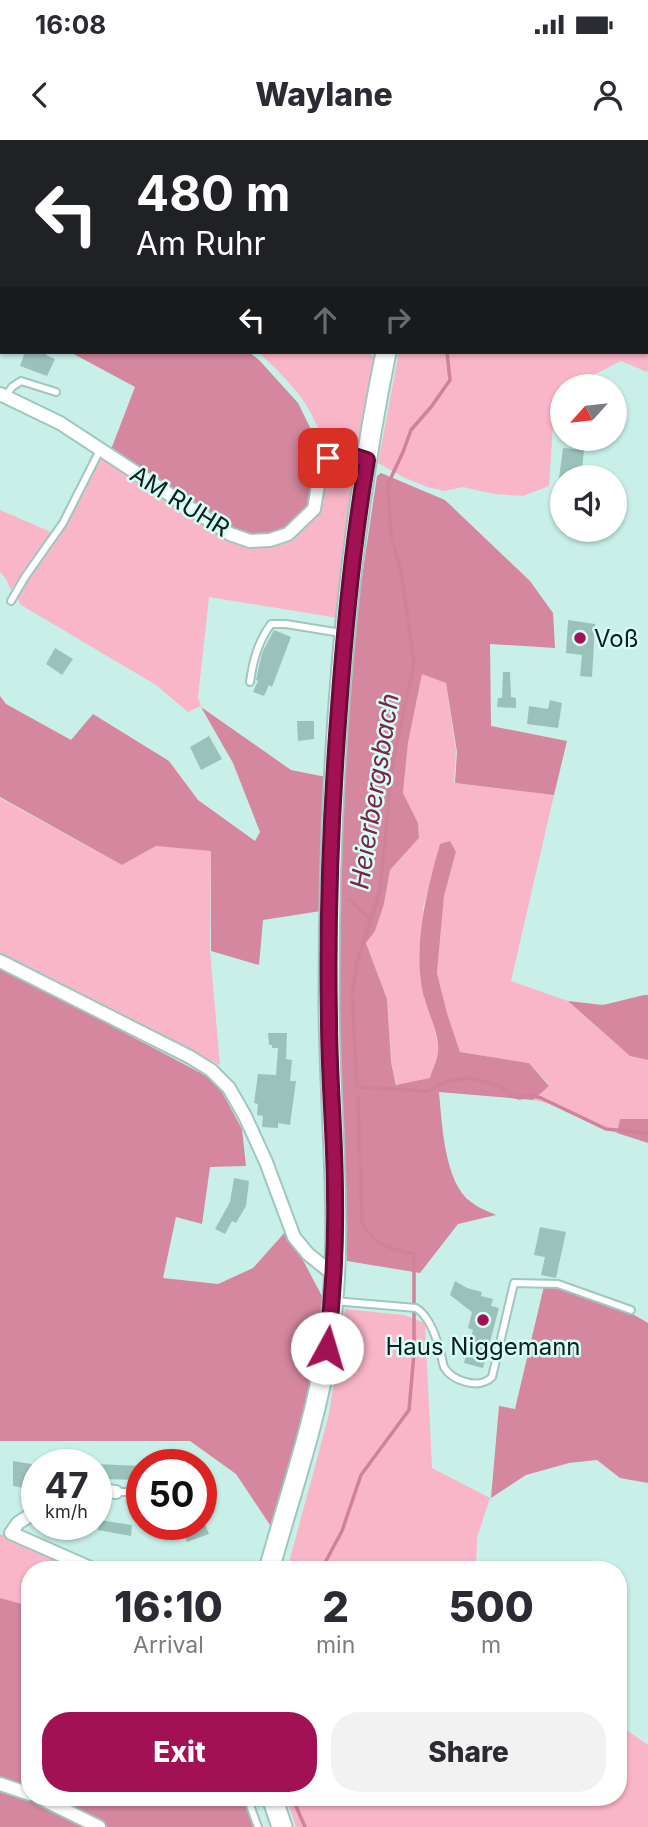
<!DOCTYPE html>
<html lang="en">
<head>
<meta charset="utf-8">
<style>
	body { margin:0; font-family:Inter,sans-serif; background:#f2f2f3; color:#2b2b33; height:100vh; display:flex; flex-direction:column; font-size:26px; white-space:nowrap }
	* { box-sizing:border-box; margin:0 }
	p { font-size:23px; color:#7c7c81 }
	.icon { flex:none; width:38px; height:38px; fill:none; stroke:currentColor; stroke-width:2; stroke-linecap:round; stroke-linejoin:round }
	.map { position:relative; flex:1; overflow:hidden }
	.panel { position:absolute; left:21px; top:1421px; width:606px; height:245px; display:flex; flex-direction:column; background:#fff; border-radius:28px; box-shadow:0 2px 5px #0004 }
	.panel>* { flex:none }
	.top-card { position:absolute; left:0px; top:0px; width:649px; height:214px; box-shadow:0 2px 5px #0004; background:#202124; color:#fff; overflow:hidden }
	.needle { width:46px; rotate:243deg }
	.tools { position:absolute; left:550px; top:234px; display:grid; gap:14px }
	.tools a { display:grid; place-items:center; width:77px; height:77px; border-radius:50%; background:#fff; box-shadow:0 2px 5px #0004; font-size:35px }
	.speed { position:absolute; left:21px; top:1309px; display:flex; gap:14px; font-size:35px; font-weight:700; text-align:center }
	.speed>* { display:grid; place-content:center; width:91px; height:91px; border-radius:50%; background:#fff; box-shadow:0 2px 5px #0004; line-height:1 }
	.speed small { font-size:18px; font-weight:400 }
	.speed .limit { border:10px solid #d22; background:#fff; color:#111 }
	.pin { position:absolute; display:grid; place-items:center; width:60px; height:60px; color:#fff; margin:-30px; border-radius:14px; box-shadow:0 4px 10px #0006 }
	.me { position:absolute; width:77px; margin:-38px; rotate:6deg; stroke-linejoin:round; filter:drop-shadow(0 0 5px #0008) }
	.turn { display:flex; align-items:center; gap:24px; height:147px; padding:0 21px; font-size:32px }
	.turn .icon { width:91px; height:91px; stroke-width:2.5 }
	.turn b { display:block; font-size:49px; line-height:60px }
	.lanes { display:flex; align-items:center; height:66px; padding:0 21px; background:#0003; justify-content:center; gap:35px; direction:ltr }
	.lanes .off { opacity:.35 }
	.eta { display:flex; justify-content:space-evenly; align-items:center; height:119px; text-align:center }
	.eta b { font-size:42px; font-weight:800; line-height:49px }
	.button { display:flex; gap:14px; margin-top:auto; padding:14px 21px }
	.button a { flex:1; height:80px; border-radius:28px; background:#a31155; color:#fff; font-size:28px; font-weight:800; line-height:80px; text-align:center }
	.button a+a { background:#f2f2f3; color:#2b2b33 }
	.status { display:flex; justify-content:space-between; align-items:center; height:49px; padding:0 35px; background:#fff; direction:ltr }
	.status svg { height:19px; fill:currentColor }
	header { display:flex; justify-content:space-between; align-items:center; height:91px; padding:0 21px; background:#fff; font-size:32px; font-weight:800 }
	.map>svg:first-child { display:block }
</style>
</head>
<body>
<div class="status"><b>16:08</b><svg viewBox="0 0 49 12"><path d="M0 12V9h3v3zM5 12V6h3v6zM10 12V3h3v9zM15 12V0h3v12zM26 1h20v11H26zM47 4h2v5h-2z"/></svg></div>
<header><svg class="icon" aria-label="back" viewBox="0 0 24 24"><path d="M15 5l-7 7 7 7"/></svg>Waylane<svg class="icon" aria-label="person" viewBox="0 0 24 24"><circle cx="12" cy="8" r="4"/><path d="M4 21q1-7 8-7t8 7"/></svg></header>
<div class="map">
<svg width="648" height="1687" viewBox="0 0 648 1687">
	<rect width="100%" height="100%" fill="#c8f0e9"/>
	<g fill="#fab6c9">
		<polygon points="572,0 648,0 648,230 647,232 621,221 570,247 562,247 562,251 555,254 549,346 523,356 494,354 463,347 445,351 427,347 403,337 378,323 399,212 648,212 648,2 572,2"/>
		<path d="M258,212H371V215L375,218L365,266L359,311C316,305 323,290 303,260C294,247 269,221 258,212Z"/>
		<path d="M101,315L321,348L332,318C343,317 352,316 359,325L340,440L338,478L209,457L198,558L201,566L188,572L156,545L21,465L17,458L19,451L47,414L67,383Z"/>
		<polygon points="0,370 51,392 30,425 11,450 6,439 0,432"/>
		<polygon points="422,533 446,543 456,611 454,643 554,655 511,841 568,861 630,916 648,920 648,979 621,979 617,993 547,963 533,960 549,945 529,923 460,912 447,873 437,833 444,756 456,713 440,704 423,768 424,858 433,881 439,910 430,938 397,946 391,922 387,859 366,803 375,791 384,764 390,730 419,698 418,683 403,653 408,603"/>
		<polygon points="0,658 122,725 156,706 211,710 210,811 220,925 0,815"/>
		<polygon points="345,1169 404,1175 425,1183 432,1328 490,1358 477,1398 476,1430 287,1430 329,1274"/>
		<polygon points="0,1394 85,1430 30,1430 30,1466 0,1458"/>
		<polygon points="618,1584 648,1605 648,1687 296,1687 286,1657 618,1657"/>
	</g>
	<g fill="#d4879e">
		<polygon points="70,212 249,212 260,221 298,263 323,314 310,366 286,390 270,396 250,397 232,391 110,312 135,247"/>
		<path d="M381,333L445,360L530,441L553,473L555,508L490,504L491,586L567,601L554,655L455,643L457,612L446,543L422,534L408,603L403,653L418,683L419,698L390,730L384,764L375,791L366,803L387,859L391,922L396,945L430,938C432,930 437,921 438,912C440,896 429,875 425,860C422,852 421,841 420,833C417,789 428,746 440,704L450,701L456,712L444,756L437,833L447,873L460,912L529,923L549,946L533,960L439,952C442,982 444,1043 471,1062C478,1068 488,1071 496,1075L458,1084L420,1133L347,1121L346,1060L339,862L340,745L346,621L354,491L377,336Z"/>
		<polygon points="0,556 6,564 71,600 93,574 169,621 198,660 255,701 260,692 233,623 201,567 291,630 326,637 321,771 263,780 259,825 211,811 211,711 156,706 122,725 0,657"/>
		<polygon points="0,827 216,941 242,989 246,1026 210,1027 202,1084 176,1077 163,1138 218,1144 253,1128 287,1090 323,1158 314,1238 290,1334 272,1388 236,1334 190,1301 0,1301"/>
		<polygon points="644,855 648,855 648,920 630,916 568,861 603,865"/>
		<polygon points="620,979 648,979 648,1003 617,993"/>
		<polygon points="544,1146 558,1147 624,1169 648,1183 648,1343 620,1338 597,1320 569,1323 526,1335 491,1358 499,1266 515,1269"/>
		<polygon points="0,1458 30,1466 30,1657 242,1657 254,1687 0,1687"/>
	</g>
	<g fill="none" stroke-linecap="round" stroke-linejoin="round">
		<g stroke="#cf8299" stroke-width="3.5">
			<polyline points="541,2 541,0"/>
			<polyline points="447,212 450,240 431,267 411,290 403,312 388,344 391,396 401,431 414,523 392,626 380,751 357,822 352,856 357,947 428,951 447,941 470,938 501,946 511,956 520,958 531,955 541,958 606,989 648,993"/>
			<polyline points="350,760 371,780"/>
			<path d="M358,958L362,1084C378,1107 388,1108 414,1114V1164"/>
			<polyline points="321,1430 342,1391 361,1335 409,1270 414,1213 414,1173"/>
			<polyline points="292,1657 305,1687"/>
		</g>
	</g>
	<g fill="#9ac2bb">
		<polygon points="25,212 47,212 46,215 55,219 47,236 20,226"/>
		<polygon points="563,308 584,310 581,338 559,338"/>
		<polygon points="568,480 595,484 592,537 580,536 582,515 566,513"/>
		<polygon points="274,490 291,497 272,547 269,545 264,556 253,552 258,541 256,540 257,535 262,513"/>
		<polygon points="55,508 73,519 62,535 46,524"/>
		<polygon points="503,532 510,532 511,557 516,558 516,568 497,567 498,558 502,558"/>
		<polygon points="550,560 562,563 558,588 527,584 529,566 548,569"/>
		<polygon points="297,581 314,581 314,599 298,601"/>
		<polygon points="209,596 222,619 201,630 190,607"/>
		<polygon points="268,893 287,893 286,919 292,920 290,941 296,941 290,985 278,983 278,988 262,987 263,976 257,975 258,964 254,963 258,934 276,935 278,908 272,908 272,905 269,905"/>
		<polygon points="234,1038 249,1041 246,1066 236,1083 232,1081 225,1094 215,1089 230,1062"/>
		<polygon points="540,1087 566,1092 556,1138 541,1135 545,1117 534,1115"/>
		<polygon points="455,1141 467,1148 482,1152 481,1156 493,1159 491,1166 499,1168 483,1228 464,1223 473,1190 468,1188 472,1172 450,1155"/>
		<polygon points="13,1321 37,1325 37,1341 27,1340 26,1348 13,1346"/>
		<polygon points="96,1324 142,1326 142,1340 101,1339 101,1334 96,1334"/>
		<polygon points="99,1380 132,1385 131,1396 98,1390"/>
		<polygon points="180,1384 205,1384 209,1394 187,1402"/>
	</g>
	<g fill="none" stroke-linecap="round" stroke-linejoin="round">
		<g stroke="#9fc7c0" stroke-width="10">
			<g id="service">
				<polyline points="5,257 12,247 21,241 56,252"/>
				<polyline points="11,461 25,437 63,383 100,310"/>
				<path d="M250,542C253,520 258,502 271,484H286L341,493"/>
				<path d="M334,1161L416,1168C429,1176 436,1196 440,1211C442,1216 442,1222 444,1227C452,1241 479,1250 492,1237L514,1143L558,1144L631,1170"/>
				<polyline points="116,1352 142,1352"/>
				<polyline points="247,1657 258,1687"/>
			</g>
		</g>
		<g stroke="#9fc7c0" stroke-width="16">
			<g id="minor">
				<polyline points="0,254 60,283 230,394 250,401 270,400 288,394 314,369 318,345 329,314 345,313 367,320"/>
				<polyline points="0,821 190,917 211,930 229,948 245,976 266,1022 294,1097 308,1114 334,1135"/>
				<polyline points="96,1350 116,1352"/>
				<polyline points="37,1371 18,1383 11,1393 95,1430"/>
				<polyline points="0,1644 30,1654"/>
				<polyline points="38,1657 99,1687"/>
			</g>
		</g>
		<g stroke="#9fc7c0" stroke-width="23">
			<g id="secondary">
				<polyline points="434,2 434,0"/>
				<path d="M269,1430C289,1357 315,1284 327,1209C346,1094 328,968 329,851C329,637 343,422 386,212"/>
				<polyline points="272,1657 282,1687"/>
			</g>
		</g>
		<use href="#service" stroke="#fff" stroke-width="6"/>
		<use href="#minor" stroke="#fff" stroke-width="12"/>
		<use href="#secondary" stroke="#fff" stroke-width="19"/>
	</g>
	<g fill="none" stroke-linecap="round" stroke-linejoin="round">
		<g stroke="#6a0b37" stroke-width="18">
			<path id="route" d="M327,1208C333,1157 336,1106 335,1055C335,997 329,938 329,880C327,776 331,672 339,568C345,485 353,402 367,320L345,313L330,314L328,318"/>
		</g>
		<use href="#route" stroke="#a31155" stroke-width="12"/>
	</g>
	<g fill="#a31155" stroke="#d5fef7" stroke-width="2.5">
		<circle cx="580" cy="498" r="7"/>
		<circle cx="483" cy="1180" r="7"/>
	</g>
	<g text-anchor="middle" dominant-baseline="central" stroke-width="5" stroke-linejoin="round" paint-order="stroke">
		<g font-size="24" fill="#101f1d" stroke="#d5fef7">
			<text transform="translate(180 361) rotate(32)">AM RUHR</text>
		</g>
		<g font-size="24" fill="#101f1d" stroke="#d5fef7" text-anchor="start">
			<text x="594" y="498">Voß</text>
			<text x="483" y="1206" text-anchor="middle">Haus Niggemann</text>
		</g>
		<g font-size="26" font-style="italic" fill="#7e2246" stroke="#d5fef7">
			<text transform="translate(374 651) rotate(-81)">Heierbergsbach</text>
		</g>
	</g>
</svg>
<div class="tools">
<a><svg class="needle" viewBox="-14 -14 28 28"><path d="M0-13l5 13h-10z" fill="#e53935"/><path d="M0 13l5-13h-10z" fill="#7c7c81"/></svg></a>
<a><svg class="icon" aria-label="sound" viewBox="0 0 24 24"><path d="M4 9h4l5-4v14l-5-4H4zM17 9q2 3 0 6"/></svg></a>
</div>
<div class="speed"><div>47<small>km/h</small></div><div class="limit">50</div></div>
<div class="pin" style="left:328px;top:318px;background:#d93025"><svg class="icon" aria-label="arrive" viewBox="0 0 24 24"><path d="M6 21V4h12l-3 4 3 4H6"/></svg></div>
<svg class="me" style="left:327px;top:1208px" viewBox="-20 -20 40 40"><circle r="19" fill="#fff"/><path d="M0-13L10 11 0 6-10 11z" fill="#a31155"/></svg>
<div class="top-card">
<div class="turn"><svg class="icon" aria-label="left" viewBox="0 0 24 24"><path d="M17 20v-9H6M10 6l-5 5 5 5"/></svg><div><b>480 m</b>Am Ruhr</div></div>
<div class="lanes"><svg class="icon" aria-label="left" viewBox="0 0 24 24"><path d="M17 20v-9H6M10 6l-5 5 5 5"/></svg><svg class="icon off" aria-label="ahead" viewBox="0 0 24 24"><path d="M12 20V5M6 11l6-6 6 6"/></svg><svg class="icon off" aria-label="right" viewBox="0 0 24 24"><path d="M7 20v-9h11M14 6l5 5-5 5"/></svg></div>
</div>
<section class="panel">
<div class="eta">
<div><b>16:10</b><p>Arrival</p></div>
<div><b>2</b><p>min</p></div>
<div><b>500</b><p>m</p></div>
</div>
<div class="button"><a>Exit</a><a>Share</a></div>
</section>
</div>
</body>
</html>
